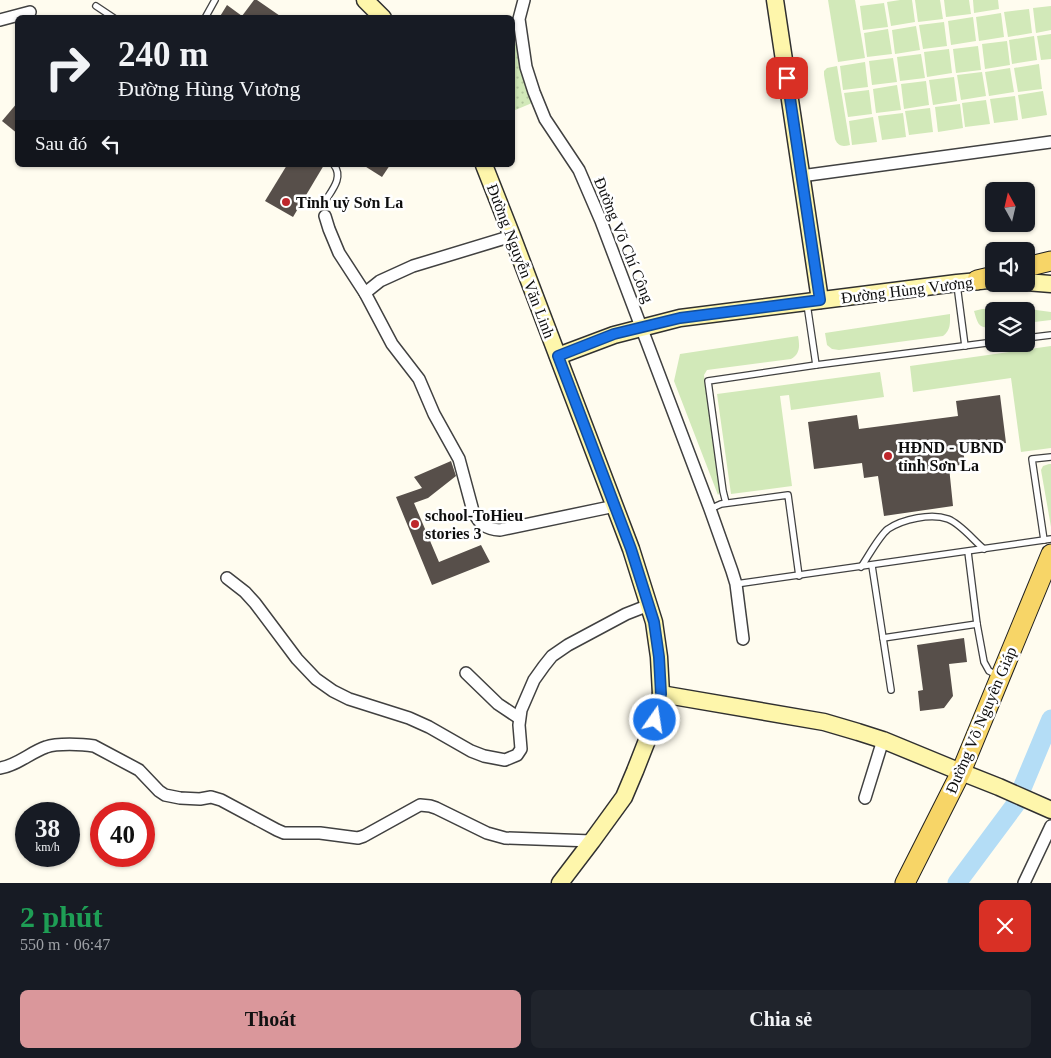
<!DOCTYPE html>
<html lang="vi">
<head>
<meta charset="utf-8">
<style>
	body { margin:0; font-family:"Times New Roman",serif; background:#20242c; color:#f1f3f6; height:100vh; display:flex; flex-direction:column; font-size:19px; white-space:nowrap }
	* { box-sizing:border-box; margin:0 }
	p { font-size:16px; color:#9ea1a6 }
	.icon { flex:none; width:28px; height:28px; fill:none; stroke:currentColor; stroke-width:2; stroke-linecap:round; stroke-linejoin:round }
	.map { position:relative; height:883px; overflow:hidden }
	.side { display:flex; flex-direction:column; background:#171b24; flex:1 }
	.side>* { flex:none }
	.guide { position:absolute; left:15px; top:15px; width:500px; height:152px; border-radius:8px; box-shadow:0 1px 4px #0004; background:#171b24; color:#f1f3f6; overflow:hidden }
	.needle { width:32px; rotate:352deg }
	.buttons { position:absolute; left:985px; top:182px; display:grid; gap:10px }
	.buttons a { display:grid; place-items:center; width:50px; height:50px; border-radius:8px; background:#171b24; box-shadow:0 1px 4px #0004; font-size:25px }
	.speed { position:absolute; left:15px; top:802px; display:flex; gap:10px; font-size:25px; font-weight:700; text-align:center }
	.speed>* { display:grid; place-content:center; width:65px; height:65px; border-radius:50%; background:#171b24; box-shadow:0 1px 4px #0004; line-height:1 }
	.speed small { font-size:12px; font-weight:400 }
	.speed .limit { border:8px solid #d22; background:#fff; color:#111 }
	.pin { position:absolute; display:grid; place-items:center; width:42px; height:42px; color:#fff; margin:-21px; border-radius:10px; box-shadow:0 2px 8px #0006 }
	.me { position:absolute; width:55px; margin:-28px; rotate:13deg; stroke-linejoin:round; filter:drop-shadow(0 0 4px #0008) }
	.turn { display:flex; align-items:center; gap:18px; height:105px; padding:0 20px; font-size:22px }
	.turn .icon { width:65px; height:65px; stroke-width:2.5 }
	.turn b { display:block; font-size:35px; line-height:42px }
	.then { display:flex; align-items:center; height:48px; padding:0 20px; background:#0003; gap:10px; font-size:19px }
	.round { display:grid; place-items:center; flex:none; width:52px; height:52px; border-radius:8px; background:#20242c }
	.summary { display:flex; align-items:center; justify-content:space-between; height:85px; padding:0 20px }
	h1 { font-size:30px; font-weight:800; line-height:38px; color:#1e9e55 }
	.cta { display:flex; gap:10px; margin-top:auto; padding:10px 20px }
	.cta a { flex:1; height:58px; border-radius:8px; background:#da979b; color:#111; font-size:20px; font-weight:800; line-height:58px; text-align:center }
	.cta a+a { background:#20242c; color:#f1f3f6 }
	.map>svg:first-child { display:block }
</style>
</head>
<body>
<div class="map">
<svg width="1051" height="883" viewBox="0 0 1051 883">
	<defs>
		<pattern id="park-dots" width="8" height="8" patternUnits="userSpaceOnUse" patternTransform="scale(1.25)"><rect width="8" height="8" fill="#d2e9b9"/><path d="M2 2h.1M6 6h.1" fill="none" stroke="#b3c79e" stroke-width="1.8" stroke-linecap="round"/></pattern>
	</defs>
	<rect width="100%" height="100%" fill="#fffcef"/>
	<g fill="#d2e9b9">
		<polygon points="828,0 855,0 865,58 838,62"/>
		<polygon points="900,0 912,0 915,22 891,26 887,2"/>
		<polygon points="915,0 940,0 943,19 918,22"/>
		<polygon points="944,0 969,0 971,14 946,17"/>
		<polygon points="973,0 998,0 999,9 974,13"/>
		<polygon points="884,3 888,27 863,30 860,6"/>
		<polygon points="1051,6 1051,30 1036,33 1033,8"/>
		<polygon points="1029,9 1032,33 1008,37 1004,12"/>
		<polygon points="1001,13 1004,37 979,41 976,17"/>
		<polygon points="973,17 976,41 951,45 948,21"/>
		<polygon points="944,22 947,46 923,49 919,25"/>
		<polygon points="916,26 920,50 895,54 892,30"/>
		<polygon points="888,29 892,54 867,57 864,33"/>
		<polygon points="1051,34 1051,59 1041,60 1037,36"/>
		<polygon points="1034,36 1037,60 1012,64 1009,40"/>
		<polygon points="1007,41 1010,65 985,69 982,44"/>
		<polygon points="978,46 981,70 956,73 953,49"/>
		<polygon points="949,49 952,73 927,77 924,52"/>
		<polygon points="921,54 925,78 900,81 897,57"/>
		<polygon points="893,58 897,82 872,85 869,61"/>
		<polygon points="865,62 868,87 843,90 840,66"/>
		<polygon points="1039,64 1042,89 1018,92 1014,68"/>
		<path d="M837,66L850,145C842,147 838,146 835,139L824,75V71L827,68Z"/>
		<polygon points="1010,68 1014,92 989,96 985,72"/>
		<polygon points="982,72 986,96 961,100 957,75"/>
		<polygon points="954,77 957,101 933,105 929,80"/>
		<polygon points="926,81 929,105 904,109 901,84"/>
		<polygon points="897,85 901,110 876,113 873,89"/>
		<polygon points="869,90 872,114 848,117 844,93"/>
		<polygon points="1043,91 1047,115 1022,119 1018,95"/>
		<polygon points="1015,96 1018,120 994,123 990,99"/>
		<polygon points="986,100 990,124 965,127 962,103"/>
		<polygon points="960,104 963,128 938,132 935,107"/>
		<polygon points="930,108 933,132 909,135 905,111"/>
		<polygon points="903,113 906,137 882,140 878,116"/>
		<polygon points="873,117 877,142 852,145 849,121"/>
		<path d="M1021,308L1051,312V320L1026,323V311H994V327C978,329 978,324 974,311L982,309Z"/>
		<path d="M950,314C950,323 951,330 943,336L839,350L832,349L827,345L825,333Z"/>
		<path d="M798,336C800,346 800,354 791,359L707,370L704,375L720,492L718,495L674,381L680,354Z"/>
		<polygon points="1051,346 1051,448 1021,452 1011,378 913,392 910,366"/>
		<polygon points="880,372 884,397 791,410 789,395 780,396 792,486 731,494 717,394"/>
		<polygon points="1049,464 1051,464 1051,527 1041,470 1043,466"/>
	</g>
	<polygon fill="url(#park-dots)" points="512,41 517,45 523,79 532,103 513,111"/>
	<g fill="none" stroke-linecap="round" stroke-linejoin="round">
		<polyline stroke="#b4ddf6" stroke-width="19" points="957,883 1015,805 1051,719"/>
	</g>
	<g fill="#574f4a">
		<polygon points="254,0 257,0 283,18 219,18 227,5 242,16"/>
		<polygon points="18,102 18,134 2,121"/>
		<polygon points="287,165 324,165 293,217 265,201"/>
		<polygon points="363,165 390,165 382,177"/>
		<polygon points="1000,395 1006,443 963,449 965,464 949,467 953,506 884,516 878,476 864,478 862,463 814,469 808,422 857,415 859,429 958,416 956,401"/>
		<polygon points="451,461 456,476 428,498 414,503 439,562 481,545 490,562 432,585 396,497 422,488 414,477"/>
		<polygon points="964,638 967,662 949,664 953,696 944,708 920,711 918,691 923,690 917,645"/>
	</g>
	<g fill="none" stroke-linecap="round" stroke-linejoin="round">
		<g stroke="#414141" stroke-width="8">
			<g id="lane">
				<polyline points="96,6 114,18"/>
				<polyline points="205,18 215,0"/>
				<path d="M324,203C331,191 344,178 334,165"/>
				<polyline points="957,285 965,346"/>
				<polyline points="807,304 816,365"/>
				<polyline points="1026,338 1051,335"/>
				<polyline points="726,503 723,491 708,381 816,365 994,342"/>
				<polyline points="710,509 721,504 788,495 799,576"/>
				<polyline points="1044,540 1032,459 1051,457"/>
				<polyline points="968,552 977,624 984,662 989,671 997,675"/>
				<polyline points="872,566 891,690"/>
				<path d="M861,567C868,557 879,536 888,529C903,519 931,513 948,519C961,524 973,540 984,549"/>
				<polyline points="736,584 1051,539"/>
				<polyline points="883,638 977,624"/>
			</g>
		</g>
		<g stroke="#414141" stroke-width="14">
			<g id="street">
				<polyline points="524,0 519,19 526,67 534,92 545,119 579,170 601,221 710,509 732,571 736,584 743,639"/>
				<polyline points="0,20 30,12"/>
				<polyline points="801,176 1051,142"/>
				<path d="M325,216L329,229L339,253L365,293L392,344L419,379L434,414L459,459L473,511C480,525 486,529 500,530L615,506"/>
				<polyline points="365,293 380,281 413,266 512,236"/>
				<polyline points="227,578 245,592 255,603 297,659 316,679 333,691 349,699 409,718 429,727 471,751 484,756 505,760 517,755 521,749 519,725 521,710 534,680 544,666 552,656 568,645 626,614 649,605"/>
				<polyline points="466,673 498,704 519,718"/>
				<path d="M0,768C16,766 31,752 46,747C57,743 82,744 94,746L139,770L159,791L165,795L180,798L200,799L211,797L221,800L277,830L284,833H320L358,838L364,836L420,805L430,806L436,808L487,833L505,838L592,841"/>
				<polyline points="865,798 883,740"/>
				<polyline points="1024,883 1051,826"/>
			</g>
		</g>
		<g stroke="#303030" stroke-width="19">
			<g id="secondary">
				<polyline points="365,0 383,18"/>
				<polyline points="775,0 820,300"/>
				<polyline points="484,165 512,236 631,549 654,622 659,657 661,694 655,720 635,771 624,797 592,841 560,883"/>
				<polyline points="1026,282 1051,284"/>
				<polyline points="558,356 614,335 680,318 957,283 989,280"/>
				<polyline points="661,694 824,722 858,732 883,740 951,768 999,787 1051,810"/>
			</g>
		</g>
		<g stroke="#1f1f1f" stroke-width="21">
			<g id="primary">
				<polyline points="1026,267 1051,261"/>
				<polyline points="977,280 994,276"/>
				<polyline points="905,883 961,772 1051,554"/>
			</g>
		</g>
		<use href="#lane" stroke="#fff" stroke-width="5.5"/>
		<use href="#street" stroke="#fff" stroke-width="11"/>
		<use href="#secondary" stroke="#fef6ab" stroke-width="16"/>
		<use href="#primary" stroke="#f7d567" stroke-width="19"/>
	</g>
	<g fill="none" stroke-linecap="round" stroke-linejoin="round">
		<g stroke="#114b97" stroke-width="12">
			<polyline id="route" points="655,720 661,694 659,657 654,622 631,549 558,356 614,334 680,318 820,300 787,78"/>
		</g>
		<use href="#route" stroke="#1a73e8" stroke-width="9"/>
	</g>
	<g fill="#be272c" stroke="#fff" stroke-width="2">
		<circle cx="286" cy="202" r="5"/>
		<circle cx="888" cy="456" r="5"/>
		<circle cx="415" cy="524" r="5"/>
	</g>
	<g text-anchor="middle" dominant-baseline="central" stroke-width="5" stroke-linejoin="round" paint-order="stroke">
		<g font-size="16" font-weight="bold" fill="#0e0e0e" stroke="#fff" text-anchor="start">
			<text x="296" y="202">Tỉnh uỷ Sơn La</text>
			<text x="898" y="447">HĐND - UBND<tspan x="898" dy="18">tỉnh Sơn La</tspan></text>
			<text x="425" y="515">school-ToHieu<tspan x="425" dy="18">stories 3</tspan></text>
		</g>
		<g font-size="16" fill="#0e0e0e" stroke="#fff">
			<text transform="translate(624 240) rotate(68)">Đường Võ Chí Công</text>
			<text transform="translate(521 261) rotate(69)">Đường Nguyễn Văn Linh</text>
			<text transform="translate(907 290) rotate(-7)">Đường Hùng Vương</text>
			<text transform="translate(981 720) rotate(-67)">Đường Võ Nguyên Giáp</text>
		</g>
	</g>
</svg>
<div class="buttons">
<a><svg class="needle" viewBox="-14 -14 28 28"><path d="M0-13l5 13h-10z" fill="#e53935"/><path d="M0 13l5-13h-10z" fill="#9ea1a6"/></svg></a>
<a><svg class="icon" aria-label="sound" viewBox="0 0 24 24"><path d="M4 9h4l5-4v14l-5-4H4zM17 9q2 3 0 6"/></svg></a>
<a><svg class="icon" aria-label="layers" viewBox="0 0 24 24"><path d="M12 4l9 5-9 5-9-5zM3 14l9 5 9-5"/></svg></a>
</div>
<div class="speed"><div>38<small>km/h</small></div><div class="limit">40</div></div>
<div class="pin" style="left:787px;top:78px;background:#d93025"><svg class="icon" aria-label="arrive" viewBox="0 0 24 24"><path d="M6 21V4h12l-3 4 3 4H6"/></svg></div>
<svg class="me" style="left:655px;top:720px" viewBox="-20 -20 40 40"><circle r="17" fill="#1a73e8" stroke="#fff" stroke-width="3"/><path d="M0-11L8 9 0 5-8 9z" fill="#fff"/></svg>
<div class="guide">
<div class="turn"><svg class="icon" aria-label="right" viewBox="0 0 24 24"><path d="M7 20v-9h11M14 6l5 5-5 5"/></svg><div><b>240 m</b>Đường Hùng Vương</div></div>
<div class="then">Sau đó<svg class="icon" aria-label="left" viewBox="0 0 24 24"><path d="M17 20v-9H6M10 6l-5 5 5 5"/></svg></div>
</div>
</div>
<section class="side">
<div class="summary"><div><h1>2 phút</h1><p>550 m · 06:47</p></div><a class="round" style="background:#d93025;color:#fff"><svg class="icon" aria-label="close" viewBox="0 0 24 24"><path d="M6 6l12 12M18 6L6 18"/></svg></a></div>
<div class="cta"><a>Thoát</a><a>Chia sẻ</a></div>
</section>
</body>
</html>
